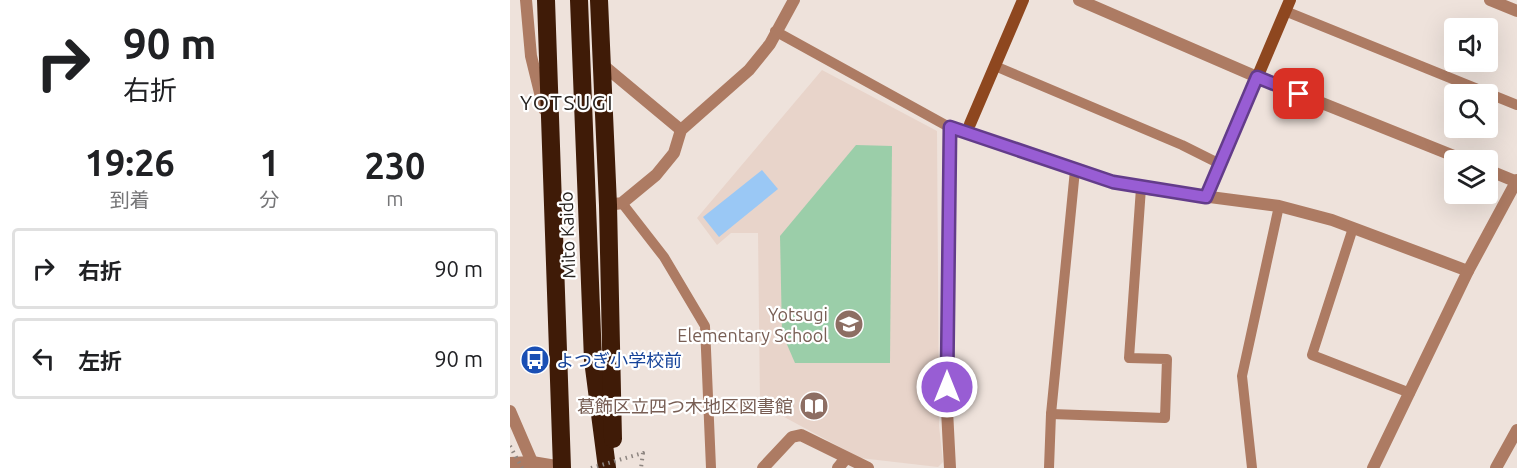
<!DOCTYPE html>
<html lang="ja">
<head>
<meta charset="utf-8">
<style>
	body { margin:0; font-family:Ubuntu,"Noto Sans JP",sans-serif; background:#f2f2f2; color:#202124; height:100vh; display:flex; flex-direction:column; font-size:22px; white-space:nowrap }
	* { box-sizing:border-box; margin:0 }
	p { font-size:20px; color:#757577 }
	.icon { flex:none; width:33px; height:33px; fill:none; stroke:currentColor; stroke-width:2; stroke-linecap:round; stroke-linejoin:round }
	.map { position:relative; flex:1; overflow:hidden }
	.details { display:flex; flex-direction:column; background:#fff; width:510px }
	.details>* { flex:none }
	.hud { background:#fff; color:#202124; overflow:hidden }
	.tools { position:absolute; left:934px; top:18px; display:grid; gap:12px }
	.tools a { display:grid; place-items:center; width:54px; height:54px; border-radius:6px; background:#fff; box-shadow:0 6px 24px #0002; font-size:30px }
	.pin { position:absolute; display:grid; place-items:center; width:51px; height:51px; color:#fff; margin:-26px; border-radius:12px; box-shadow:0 3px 9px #0006 }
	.me { position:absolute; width:66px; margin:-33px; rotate:0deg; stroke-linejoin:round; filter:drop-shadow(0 0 4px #0008) }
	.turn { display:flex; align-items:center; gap:21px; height:126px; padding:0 24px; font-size:27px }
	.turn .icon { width:78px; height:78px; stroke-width:2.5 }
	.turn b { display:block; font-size:42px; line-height:51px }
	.eta { display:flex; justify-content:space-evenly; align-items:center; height:102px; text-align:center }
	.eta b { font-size:36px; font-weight:600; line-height:42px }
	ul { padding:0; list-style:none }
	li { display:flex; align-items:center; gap:18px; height:81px; margin:0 12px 9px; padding:0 12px; border:3px solid #e0e0e0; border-radius:6px }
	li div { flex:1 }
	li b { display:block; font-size:22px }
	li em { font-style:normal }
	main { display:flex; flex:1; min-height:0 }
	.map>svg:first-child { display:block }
</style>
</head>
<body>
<main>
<section class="details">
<div class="hud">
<div class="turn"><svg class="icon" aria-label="right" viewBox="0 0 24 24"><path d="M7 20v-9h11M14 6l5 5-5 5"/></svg><div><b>90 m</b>右折</div></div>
</div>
<div class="eta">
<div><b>19:26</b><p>到着</p></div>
<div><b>1</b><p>分</p></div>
<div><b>230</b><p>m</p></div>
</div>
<ul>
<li><svg class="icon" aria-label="right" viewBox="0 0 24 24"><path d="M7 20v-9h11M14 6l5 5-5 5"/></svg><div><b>右折</b></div><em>90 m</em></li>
<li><svg class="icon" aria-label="left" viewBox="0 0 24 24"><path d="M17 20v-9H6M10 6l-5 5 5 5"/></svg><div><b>左折</b></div><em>90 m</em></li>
</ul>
</section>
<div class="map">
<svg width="1007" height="468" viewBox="0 0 1007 468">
	<rect width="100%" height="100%" fill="#eee2db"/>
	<polygon fill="#e8d4ca" points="312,70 427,131 429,426 433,462 428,467 350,458 250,404 248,233 221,233 207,245 187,218"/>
	<polygon fill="#9bcea9" points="346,145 382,146 380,363 285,363 272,333 270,236"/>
	<polygon fill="#9ac8f5" points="252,170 268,189 209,237 193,217"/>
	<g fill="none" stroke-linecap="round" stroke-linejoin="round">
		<g stroke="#ad7b63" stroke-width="10">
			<polyline points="775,11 1007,105"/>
			<polyline points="265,31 439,127"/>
			<polyline points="485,66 672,145 710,164"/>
			<polyline points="112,203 154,257 195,326 201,468"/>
			<polyline points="843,228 802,355 900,393"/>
			<polyline points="541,414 655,418 657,359 619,358 631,188"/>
			<polyline points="539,468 541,414 565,170"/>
			<polyline points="742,468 732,376 769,206"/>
		</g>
		<g stroke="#ad7b63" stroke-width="12">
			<polyline points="16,0 21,56 34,109"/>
			<polyline points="569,0 747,77 954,160"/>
			<polyline points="980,0 1007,11"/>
			<polyline points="93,65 171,130"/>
			<polyline points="978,170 1007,182"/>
			<polyline points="98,205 112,203 146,175 164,153 171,130 239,70 260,44 284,0"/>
			<polyline points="0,411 22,462"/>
			<polyline points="0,463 22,462 52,467"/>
			<polyline points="253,468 282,437 291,435 358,468"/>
			<polyline points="328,468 336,458"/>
			<polyline points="440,468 437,410 439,127 603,182 631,188 769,206 822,220 958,271"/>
			<polyline points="863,468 958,271 1007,180"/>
			<polyline points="986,468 1007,430"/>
		</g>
		<g stroke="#8e471f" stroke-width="12">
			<polyline points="460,124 513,0"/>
			<polyline points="699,191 780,0"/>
		</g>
		<g stroke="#3f1b07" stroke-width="18">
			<polyline points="36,0 52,468"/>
			<polyline points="69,0 83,360 97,468"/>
			<polyline points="89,0 98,205 103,439"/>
		</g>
		<g stroke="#8d8580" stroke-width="4" stroke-dasharray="1.5 4.5" stroke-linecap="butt">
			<polyline points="0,446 12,468"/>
			<polyline points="81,468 133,453 131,468"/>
		</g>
	</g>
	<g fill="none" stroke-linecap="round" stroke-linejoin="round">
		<g stroke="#633c8a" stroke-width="15">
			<polyline id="route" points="437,387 440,127 603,182 696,197 747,77 789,94"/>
		</g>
		<use href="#route" stroke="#985dd4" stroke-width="10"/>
	</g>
	<defs>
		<g id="school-disc" transform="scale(1.5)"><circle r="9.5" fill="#8d6e63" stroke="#fff"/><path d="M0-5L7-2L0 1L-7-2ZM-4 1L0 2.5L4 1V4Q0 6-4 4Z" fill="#fff"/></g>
		<g id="bus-disc" transform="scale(1.5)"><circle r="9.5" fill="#1a4fb4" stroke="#fff"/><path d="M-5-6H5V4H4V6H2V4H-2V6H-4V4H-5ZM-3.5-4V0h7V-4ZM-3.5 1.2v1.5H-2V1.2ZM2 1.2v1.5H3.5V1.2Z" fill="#fff"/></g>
		<g id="library-disc" transform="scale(1.5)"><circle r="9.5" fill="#8d6e63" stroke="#fff"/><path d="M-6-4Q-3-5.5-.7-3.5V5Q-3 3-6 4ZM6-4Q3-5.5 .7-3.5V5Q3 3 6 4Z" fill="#fff"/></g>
	</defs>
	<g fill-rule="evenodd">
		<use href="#school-disc" x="339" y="324"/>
		<use href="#bus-disc" x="25" y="360"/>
		<use href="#library-disc" x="304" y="406"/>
	</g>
	<g text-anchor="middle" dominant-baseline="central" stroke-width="4.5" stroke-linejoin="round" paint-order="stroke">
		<g font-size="18" fill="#272320" stroke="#fff">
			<text transform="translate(57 235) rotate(-92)">Mito Kaido</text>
		</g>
		<g font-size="18" fill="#785e54" stroke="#fff" text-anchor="end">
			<text x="318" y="314">Yotsugi<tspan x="318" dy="21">Elementary School</tspan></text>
			<text x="283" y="406">葛飾区立四つ木地区図書館</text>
		</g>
		<g font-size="18" fill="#164399" stroke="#fff" text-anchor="start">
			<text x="46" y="360">よつぎ小学校前</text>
		</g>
		<g font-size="21" letter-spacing="1.5" fill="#272320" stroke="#fff">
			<text x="57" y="102">YOTSUGI</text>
		</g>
	</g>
</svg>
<div class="tools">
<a><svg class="icon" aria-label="sound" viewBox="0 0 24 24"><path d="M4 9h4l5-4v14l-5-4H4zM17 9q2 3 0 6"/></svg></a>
<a><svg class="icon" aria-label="search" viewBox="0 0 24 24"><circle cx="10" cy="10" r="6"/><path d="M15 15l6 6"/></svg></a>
<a><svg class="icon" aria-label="layers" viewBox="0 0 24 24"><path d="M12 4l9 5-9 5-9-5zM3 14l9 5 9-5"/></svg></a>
</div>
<div class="pin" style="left:789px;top:94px;background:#d93025"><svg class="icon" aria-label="arrive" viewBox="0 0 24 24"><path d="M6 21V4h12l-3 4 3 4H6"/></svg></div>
<svg class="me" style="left:437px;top:387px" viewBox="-20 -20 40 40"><circle r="17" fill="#985dd4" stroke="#fff" stroke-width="3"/><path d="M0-11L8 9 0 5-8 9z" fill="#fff"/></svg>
</div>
</main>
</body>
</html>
